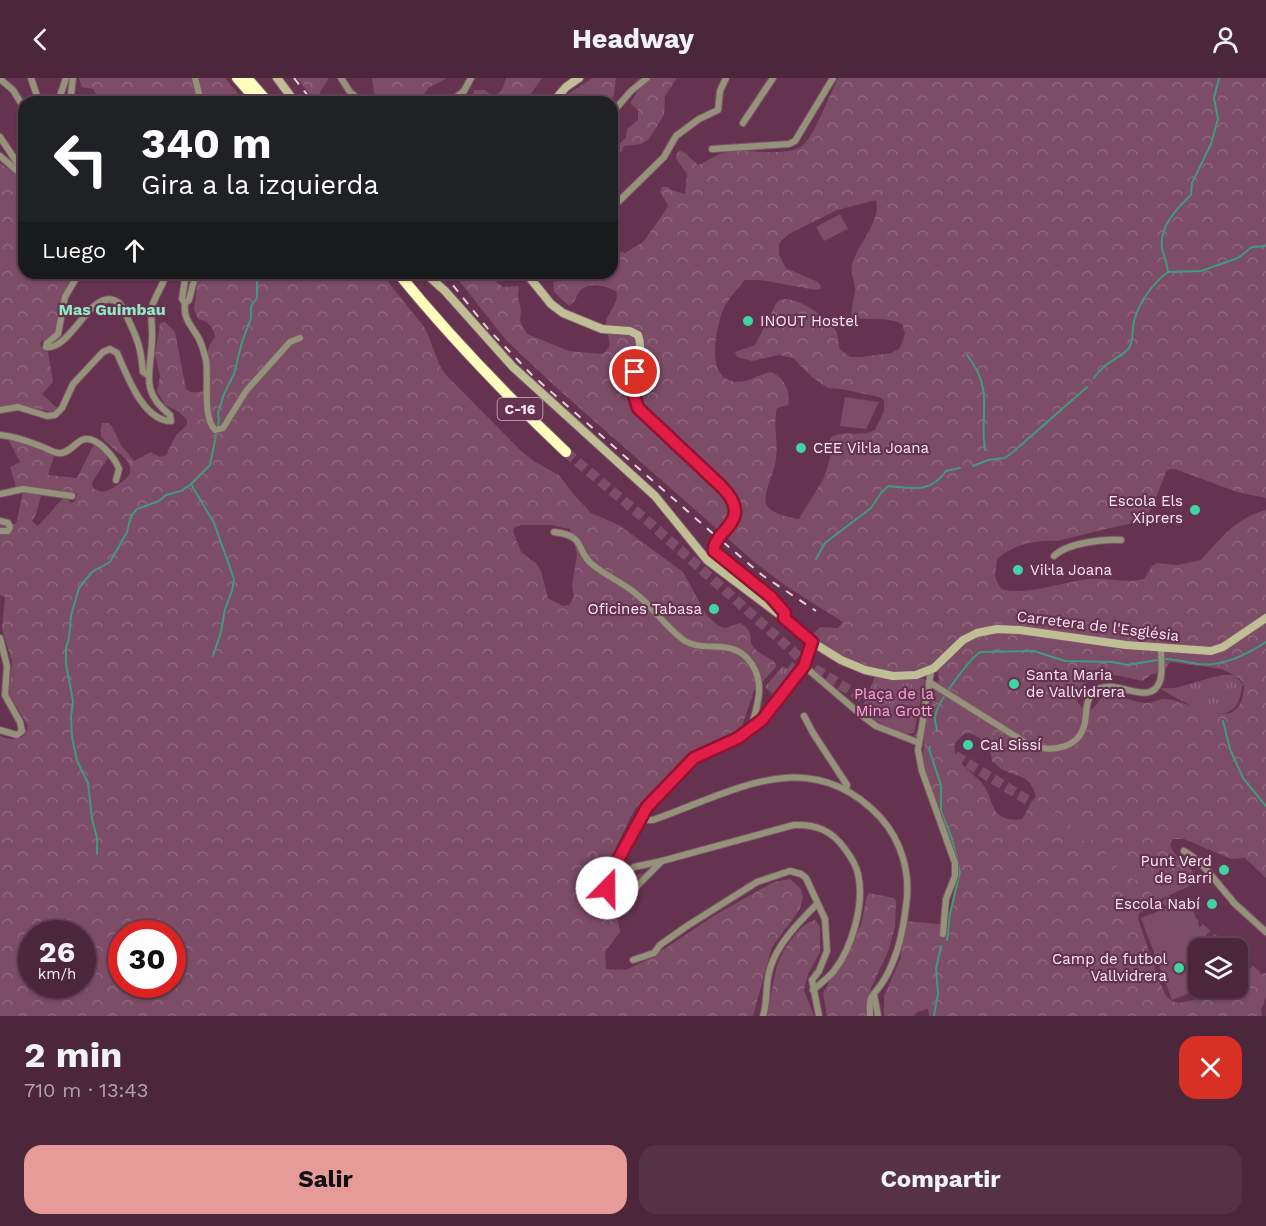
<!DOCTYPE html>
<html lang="es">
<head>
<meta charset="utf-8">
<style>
	body { margin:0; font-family:"Work Sans",sans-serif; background:#563246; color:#f1f3f6; height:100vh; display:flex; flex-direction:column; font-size:22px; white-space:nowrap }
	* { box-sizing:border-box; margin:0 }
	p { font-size:20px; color:#b2a5af }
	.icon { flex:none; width:33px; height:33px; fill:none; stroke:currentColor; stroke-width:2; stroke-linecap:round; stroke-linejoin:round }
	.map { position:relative; height:938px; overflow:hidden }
	.side { display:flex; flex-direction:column; background:#4c263b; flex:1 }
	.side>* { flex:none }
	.top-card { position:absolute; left:18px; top:18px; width:600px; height:183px; border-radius:18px; box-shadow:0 2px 4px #0004,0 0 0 2px #634355; background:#202124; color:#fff; overflow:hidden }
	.buttons { position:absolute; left:1188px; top:860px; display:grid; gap:12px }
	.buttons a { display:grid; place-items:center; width:60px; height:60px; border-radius:12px; background:#4c263b; box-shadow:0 2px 4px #0004,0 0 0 2px #634355; font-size:30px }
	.speed { position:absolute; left:18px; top:842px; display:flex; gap:12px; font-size:30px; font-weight:700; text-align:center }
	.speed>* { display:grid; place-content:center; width:78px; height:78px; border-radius:50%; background:#4c263b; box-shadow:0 2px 4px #0004,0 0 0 2px #634355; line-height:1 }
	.speed small { font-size:15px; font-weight:400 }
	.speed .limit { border:9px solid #d22; background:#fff; color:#111 }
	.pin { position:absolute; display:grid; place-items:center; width:51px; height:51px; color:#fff; margin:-26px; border:3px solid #fff; border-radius:50%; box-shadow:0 2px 6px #0007 }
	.me { position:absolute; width:66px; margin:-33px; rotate:22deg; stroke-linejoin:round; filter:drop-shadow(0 0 4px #0008) }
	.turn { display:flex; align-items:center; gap:21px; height:126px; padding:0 24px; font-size:27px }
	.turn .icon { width:78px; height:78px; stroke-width:2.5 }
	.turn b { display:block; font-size:42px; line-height:51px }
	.then { display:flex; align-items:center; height:57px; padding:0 24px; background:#0003; gap:12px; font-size:22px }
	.round { display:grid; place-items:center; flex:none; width:63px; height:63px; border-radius:18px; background:#563246 }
	.overview { display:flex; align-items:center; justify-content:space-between; height:102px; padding:0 24px }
	h1 { font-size:36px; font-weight:700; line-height:45px }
	.button { display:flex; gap:12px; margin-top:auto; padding:12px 24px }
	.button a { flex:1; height:69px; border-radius:18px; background:#e69b98; color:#111; font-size:24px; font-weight:700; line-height:69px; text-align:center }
	.button a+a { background:#563246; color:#f1f3f6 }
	header { display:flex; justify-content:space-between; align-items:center; height:78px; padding:0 24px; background:#4c263b; font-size:27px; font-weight:700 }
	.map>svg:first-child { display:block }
</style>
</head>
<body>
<header><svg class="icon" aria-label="back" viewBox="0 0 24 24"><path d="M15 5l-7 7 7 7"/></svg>Headway<svg class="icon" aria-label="person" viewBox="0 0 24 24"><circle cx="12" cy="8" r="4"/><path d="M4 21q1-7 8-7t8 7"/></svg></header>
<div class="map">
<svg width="1266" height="938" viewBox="0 0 1266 938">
	<defs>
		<pattern id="forest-crowns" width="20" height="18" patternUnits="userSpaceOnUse" patternTransform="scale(1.5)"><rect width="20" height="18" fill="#7d4c67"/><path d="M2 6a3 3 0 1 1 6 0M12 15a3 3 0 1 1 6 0" fill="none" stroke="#90667d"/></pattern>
		<pattern id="park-tufts" width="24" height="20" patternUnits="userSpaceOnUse" patternTransform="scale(1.5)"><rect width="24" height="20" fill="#7d4c67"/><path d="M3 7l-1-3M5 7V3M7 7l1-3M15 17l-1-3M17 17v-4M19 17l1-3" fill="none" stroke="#90667d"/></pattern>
	</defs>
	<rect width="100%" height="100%" fill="#65334f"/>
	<g fill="url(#forest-crowns)" fill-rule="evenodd">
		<polygon points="79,0 225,0 245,24 96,24 96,16 93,11 82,9"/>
		<polygon points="297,0 329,0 320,14 322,19 350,24 316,24"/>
		<path d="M372,0H447L428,10L420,23C405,25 387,24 374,15Z"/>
		<polygon points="506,0 542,0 525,24 472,24 474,12 485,12 494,19 502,12"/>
		<polygon points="593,0 616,0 614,17 609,24 563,24 565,18"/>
		<polygon points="650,0 677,0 665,18 664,37 649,61 641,66 624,68 616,82 612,85 612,74 626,59 627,51 638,42 638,32 630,25 637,14"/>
		<path d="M838,0H1266V420L1237,414L1175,391H1170L1166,394L1154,425L1144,443C1117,448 1089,455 1062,462C1056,464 1050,462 1044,463C1026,464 1011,469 997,481L995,499L1001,511C1025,518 1064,504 1088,501C1107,499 1125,506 1144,501L1152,488L1157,485L1177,487L1201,482C1221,460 1236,440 1266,432V800L1245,780L1231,781L1184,761H1173L1170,767C1175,782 1193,787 1197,802L1196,805L1154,824L1139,836L1138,841L1160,905L1166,918L1172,923L1179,925L1194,922L1219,909H1238V899L1266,895V919L1261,931L1262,938H929L928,931L917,934L914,938H884V918L900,882L907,843L947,847L958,791L937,724L929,703L923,681L925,647L933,617L939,602L938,594C921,591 915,593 900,593C870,593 834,577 813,556L820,549L838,550L843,544L786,508L752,482L557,310L506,262L453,195H494L493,198L495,203L503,209L519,208L518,218L521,233L520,243L527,256L569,273L603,276L609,269C611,260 605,253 606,245C607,233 620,226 616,213C605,208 586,202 578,216C575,221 575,224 569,228L554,214L553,204L562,199L561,195H612V171L625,175L643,164L666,132L668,127L660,114L662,109H667L672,112L685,116L687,96L676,81V76L680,73L685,75L698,87C708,83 716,76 727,74C748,70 789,81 804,66C815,56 830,16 838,0ZM876,122C882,143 857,166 852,187C850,195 855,203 855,211C855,221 850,230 852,239C868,244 887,238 902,246L905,255L900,270L891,275L861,279H850L840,271C838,265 839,258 836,253C829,240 789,212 777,224L755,267L735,274L737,279L752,283L779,277L793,280L813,300L828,310L841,311L879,319L884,322V333L875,352C860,360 844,351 830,360V380L824,400L799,441C745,432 771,414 776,381C778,365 774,350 776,334L777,330L788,327C792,315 783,298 771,294C757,296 746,307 731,303C706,296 716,251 723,232C728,221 737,211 745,202H760L816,212L821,211L820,206L816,203L786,190L779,177V167L781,163L789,156L837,132ZM1170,584L1222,591C1230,596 1241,598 1244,608C1241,661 1193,623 1166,621C1160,620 1155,625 1148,625C1135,625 1125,619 1112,616C1097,612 1094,649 1077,623V613C1098,590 1115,597 1142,603L1152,596L1163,595ZM970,655C983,661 991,668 992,683C995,685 997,688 1000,690C1017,701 1030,694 1036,719C1029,725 1028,733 1022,741C1015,743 1005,741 999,737C991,730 991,719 986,711C977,695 951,686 955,665L964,656Z"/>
		<path d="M0,85L19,99L24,106V195H74C61,211 64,232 57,250C53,258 45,260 40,265L43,272L48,274L53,304L42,316L57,330L53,334L18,327L0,330Z"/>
		<path d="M199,195H381L425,250L441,290L448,299L521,373L535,384L559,397L576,419L591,435L619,447L683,494L707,538L719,548L725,550L740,545C756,555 747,561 754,570C759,575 769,580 775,584L776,589L754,613L741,651L728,660L686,679L635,731L602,797L599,817L608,825C612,822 617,819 621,816C629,808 630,795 643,796L613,836L617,839L620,854L605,874L606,891L626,892L651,880L715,837L774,804L790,801L801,811L803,820L800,831L772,869L753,938H0V658C12,663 26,663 28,648L9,616L12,584L2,551L5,519L0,517V446H16L23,414L41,418L36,436L32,443L38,448L64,419L72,425L75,423L77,416C69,413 24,408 16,409L10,389L20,384L8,361H14L54,378L48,397L77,400L94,366L109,378L92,405L93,410L102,414C110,412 117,408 123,403C146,385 109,372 102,359C100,354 101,350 102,345H108L112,348L121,367L134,383L151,374L160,379L166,377L176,357L187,347V342L179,334L165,327L157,313L160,298L155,277L160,245L165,244L175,254L186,311C193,317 202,314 210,309L211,304C210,286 202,274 215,259C214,250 207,242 198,241L194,231ZM522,447H551L570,451L577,476L572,508L574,519L569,527L563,528L548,520L541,493L537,486L521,474L513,453L515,449ZM32,855H82V906H32ZM122,855H172V906H122Z"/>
		<polygon points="869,815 894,820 896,823 895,849 888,874 871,910 867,938 827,938 823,915 861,847 867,818"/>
		<path d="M815,842L820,848V874L808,896L804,912L814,938H767C770,923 772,907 776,892C779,876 799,845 815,842Z"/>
	</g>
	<g fill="url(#park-tufts)">
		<polygon points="792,584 798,589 776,619 765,609 783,588 787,591"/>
		<path d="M1223,597H1234L1243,606C1241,613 1240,623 1235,629C1217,649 1178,619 1160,611C1167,609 1172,611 1179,609C1194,605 1208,600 1223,597Z"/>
		<polygon points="875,599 925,601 914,655 900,657 861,633"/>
	</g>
	<g fill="#7d4c67">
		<polygon points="840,136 848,151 824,163 816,149"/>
		<polygon points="845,319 879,324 866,351 840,348"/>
		<polygon points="1189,821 1207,870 1198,870 1198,909 1205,909 1172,922 1141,840"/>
	</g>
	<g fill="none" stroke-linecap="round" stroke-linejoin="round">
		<g stroke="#3f9c7a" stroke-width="2">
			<polyline points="1168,194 1201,193 1238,180 1252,169 1266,168"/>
			<path d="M967,277C995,313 979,334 985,372"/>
			<path d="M1094,300C1105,283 1120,281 1129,270C1134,264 1132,250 1134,243C1139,224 1153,205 1168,194C1167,186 1164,178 1162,170C1159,149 1177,130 1191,117L1192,105L1211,66L1218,41L1214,20L1219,0"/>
			<polyline points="973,388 988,382 1005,380 1013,374 1087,309"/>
			<path d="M816,481L825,465L871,430L881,415L888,408C912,410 930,416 946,393L960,390"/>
			<polyline points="213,578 221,554 225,531 232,513 234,501 214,445 191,406 210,387 219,342 218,335 224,316 234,296 242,264 251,240 251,228 257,220 257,195"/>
			<path d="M1164,581C1175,581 1186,584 1198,586C1222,589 1246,577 1266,564"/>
			<polyline points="1223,643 1230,671 1243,700 1266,728"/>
			<path d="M937,653C937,648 934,643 935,639C936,625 969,582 980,574L1034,573L1065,583L1112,584L1128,587L1157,582"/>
			<polyline points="930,668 929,671 941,707 941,733 952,761 960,794 950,836 947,862"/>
			<polyline points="97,776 97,760 92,741 88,705 77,683 72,659 71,639 73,623 66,586 66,570 69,560 71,537 79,510 92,494 110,484 127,454 131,438 137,431 159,423 166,417 181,413 191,406"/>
			<polyline points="934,938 938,916 936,891 941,868"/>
		</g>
		<g stroke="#7c4e68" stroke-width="10" stroke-dasharray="10 5" stroke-linecap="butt">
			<polyline points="566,374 651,446 807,586 1097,765 1224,870"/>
			<polyline points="1238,882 1266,905"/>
		</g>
		<g stroke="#80546d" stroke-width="8">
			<g id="street">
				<polyline points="31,0 39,24"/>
				<polyline points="195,0 201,24"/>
				<polyline points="341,0 350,14 362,24"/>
				<polyline points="0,1 13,12 24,30"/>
				<polyline points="58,24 66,0"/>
				<polyline points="70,24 73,0"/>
				<polyline points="361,24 366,21 380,24"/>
				<polyline points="450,24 464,13 471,0"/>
				<polyline points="612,35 631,13 647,0"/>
				<polyline points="743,45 773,0"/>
				<polyline points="0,59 24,95"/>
				<polyline points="712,71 789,66 795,63 833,0"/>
				<polyline points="0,78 22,97"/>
				<polyline points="612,130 664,79 676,58 699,41 718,32 720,13 726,0"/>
				<path d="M79,195L65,219L58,256L47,265L46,269C72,273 92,205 119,225C123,229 126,236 128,241C138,262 141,271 143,294L148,297"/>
				<path d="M196,195L189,222L185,225C183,241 191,247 198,259C202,266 204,274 206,282C209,301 202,339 215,352L223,350L246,313L290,264L300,260"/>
				<polyline points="185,225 182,221 186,195"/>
				<path d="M0,332L18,329L47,338L55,337L62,330L73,306L103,274L110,271L117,275C127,297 143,343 171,343L170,337C139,313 151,295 152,262C153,251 150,240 152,229C155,217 164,207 166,195"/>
				<path d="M0,357C14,358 27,363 40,368C46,370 52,374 58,375C67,377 74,366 82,362C96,356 115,380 119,391L116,402"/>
				<polyline points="0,416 23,411 72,418"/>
				<polyline points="0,443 8,445 10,449 8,453 0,453"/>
				<path d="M554,454C588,458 574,472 593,487C606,498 622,504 635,515C652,528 664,547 681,560C702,578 732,557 751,585C766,606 757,628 751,650"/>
				<path d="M1054,478C1067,465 1103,461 1121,462"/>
				<polyline points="0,560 7,588 5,617 20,644 22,653 17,657 0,652"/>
				<path d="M812,564L804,588L762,642L738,660L694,679L647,729L618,782L607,810L610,816H615L630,792L634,789L662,783L794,747C817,746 832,753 845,771C851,779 856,787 858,796C865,825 852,870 834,893C828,900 820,906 813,912"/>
				<polyline points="804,588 859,635 876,648 917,664"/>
				<polyline points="931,593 918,672 922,693 955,785 955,798 946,821 943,856"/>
				<path d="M929,604L1031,668C1053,674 1080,671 1085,644C1087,634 1085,621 1094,614C1113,596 1150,632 1160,603C1163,594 1161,581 1161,571"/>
				<polyline points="804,638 813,655 847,707 846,711"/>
				<path d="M640,740L644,742H653C733,714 809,664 880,739C902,763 911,796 906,828C904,845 901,864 894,881C891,889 887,898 882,905C879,910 874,915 871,920C869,925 870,932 870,938"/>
				<path d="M1184,773C1205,785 1216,805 1232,822"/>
				<polyline points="1233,824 1266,854"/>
				<polyline points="615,836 639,806 662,783"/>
				<polyline points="633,882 654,875 660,867 687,848 757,804 790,793 801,796 806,800 825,841 827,873 819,893 812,902 819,938"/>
				<polyline points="874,916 878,938"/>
				<path d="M763,938C768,923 765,906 770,891C777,866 799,844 817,826"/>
			</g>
		</g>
		<g stroke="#80546d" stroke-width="10">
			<g id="secondary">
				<polyline points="277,0 295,24"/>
				<polyline points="553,24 566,9 579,0"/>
				<polyline points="425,195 445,213 513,289 655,418 707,482 784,540 812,564 841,582 865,592 893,598 916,597 934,590 963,562 977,555 997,551 1020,552 1126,567 1211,573 1223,569 1266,540"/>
				<path d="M526,195L551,226L563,235L602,251L630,253L638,257C647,278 622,309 641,334L731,419C735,431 735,441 727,452"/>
				<polyline points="715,465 714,470 716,476 771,519 785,535 784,540"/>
			</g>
		</g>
		<g stroke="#80546d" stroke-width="12">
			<g id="highway">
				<polyline points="237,0 258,24"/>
				<polyline points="247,0 268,24"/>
				<path d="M398,195C450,259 507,318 566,374"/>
			</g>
		</g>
		<use href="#street" stroke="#949379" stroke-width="6"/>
		<use href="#secondary" stroke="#bfbe95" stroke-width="8"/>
		<use href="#highway" stroke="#fefcbc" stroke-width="10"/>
		<g stroke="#e7cfdc" stroke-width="2" stroke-dasharray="8 8" stroke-linecap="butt">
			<polyline points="294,0 313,24"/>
			<polyline points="443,195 489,252 532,297 717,459"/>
			<polyline points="723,464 762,497 816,533"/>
		</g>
		<g stroke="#80546d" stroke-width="10" stroke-linecap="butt">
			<polyline id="secondary-bridge" points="715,465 727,452"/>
		</g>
		<use href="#secondary-bridge" stroke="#bfbe95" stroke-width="8"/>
	</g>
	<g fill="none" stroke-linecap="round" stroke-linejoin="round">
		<g stroke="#92132f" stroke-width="15">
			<path id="route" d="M607,810L618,782L647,729L694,680L738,660L762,642L804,588L812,564L784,540L785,535L771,519L714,473C712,452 757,444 721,408L638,330L634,317L635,294"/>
		</g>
		<use href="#route" stroke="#e11d48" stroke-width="10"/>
	</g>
	<g fill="#3fd4a2" stroke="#65334f" stroke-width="2">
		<circle cx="748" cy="243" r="6"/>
		<circle cx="801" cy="370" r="6"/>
		<circle cx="1195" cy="432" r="6"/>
		<circle cx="1018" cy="492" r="6"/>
		<circle cx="714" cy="531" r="6"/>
		<circle cx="1014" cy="606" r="6"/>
		<circle cx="968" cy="667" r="6"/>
		<circle cx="1224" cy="792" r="6"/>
		<circle cx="1212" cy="826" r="6"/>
		<circle cx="1179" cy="890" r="6"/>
	</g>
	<g text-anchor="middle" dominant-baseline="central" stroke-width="4.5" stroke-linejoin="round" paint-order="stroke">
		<rect fill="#65334f" stroke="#cfb2c2" stroke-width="1.5" x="497.5" y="320" width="45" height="22" rx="4.5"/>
		<g font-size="14" font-weight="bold" fill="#fde9f3">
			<text x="520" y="331">C-16</text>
		</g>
		<g font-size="15" fill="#fde9f3" stroke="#65334f" text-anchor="start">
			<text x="760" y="243">INOUT Hostel</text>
			<text x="813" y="370">CEE Vil·la Joana</text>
			<text x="1183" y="423" text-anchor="end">Escola Els<tspan x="1183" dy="17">Xiprers</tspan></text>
			<text x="1030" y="492">Vil·la Joana</text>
			<text x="702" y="531" text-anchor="end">Oficines Tabasa</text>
			<text x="1026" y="597">Santa Maria<tspan x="1026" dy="17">de Vallvidrera</tspan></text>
			<text x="980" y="667">Cal Sissí</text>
			<text x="1212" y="783" text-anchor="end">Punt Verd<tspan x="1212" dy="17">de Barri</tspan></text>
			<text x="1200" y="826" text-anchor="end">Escola Nabí</text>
			<text x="1167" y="881" text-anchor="end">Camp de futbol<tspan x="1167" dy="17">Vallvidrera</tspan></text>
		</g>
		<g font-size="15" fill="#fde9f3" stroke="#65334f">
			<text transform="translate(1098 548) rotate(7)">Carretera de l'Església</text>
		</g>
		<g font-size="15" fill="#faabd6" stroke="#65334f">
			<text x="894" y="616">Plaça de la<tspan x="894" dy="17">Mina Grott</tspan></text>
		</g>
		<g font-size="16" font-weight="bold" fill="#91e9c5" stroke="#65334f">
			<text x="112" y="231">Mas Guimbau</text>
		</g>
	</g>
</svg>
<div class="buttons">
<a><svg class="icon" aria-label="layers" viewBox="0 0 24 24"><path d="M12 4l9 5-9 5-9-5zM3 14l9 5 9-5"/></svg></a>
</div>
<div class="speed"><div>26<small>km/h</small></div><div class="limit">30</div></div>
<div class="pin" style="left:635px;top:294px;background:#d93025"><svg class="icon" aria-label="arrive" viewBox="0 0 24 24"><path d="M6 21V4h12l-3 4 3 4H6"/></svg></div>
<svg class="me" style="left:607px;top:810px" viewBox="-20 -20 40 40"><circle r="19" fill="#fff"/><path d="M0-13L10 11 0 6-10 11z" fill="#e11d48"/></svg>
<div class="top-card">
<div class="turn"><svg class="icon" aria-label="left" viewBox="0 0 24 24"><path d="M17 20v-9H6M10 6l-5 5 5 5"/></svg><div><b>340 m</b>Gira a la izquierda</div></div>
<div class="then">Luego<svg class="icon" aria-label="ahead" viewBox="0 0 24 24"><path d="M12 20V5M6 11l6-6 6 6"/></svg></div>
</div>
</div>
<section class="side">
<div class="overview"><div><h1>2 min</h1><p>710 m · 13:43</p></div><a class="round" style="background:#d93025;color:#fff"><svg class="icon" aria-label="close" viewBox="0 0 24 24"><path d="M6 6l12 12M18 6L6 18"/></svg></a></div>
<div class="button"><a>Salir</a><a>Compartir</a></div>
</section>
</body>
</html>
